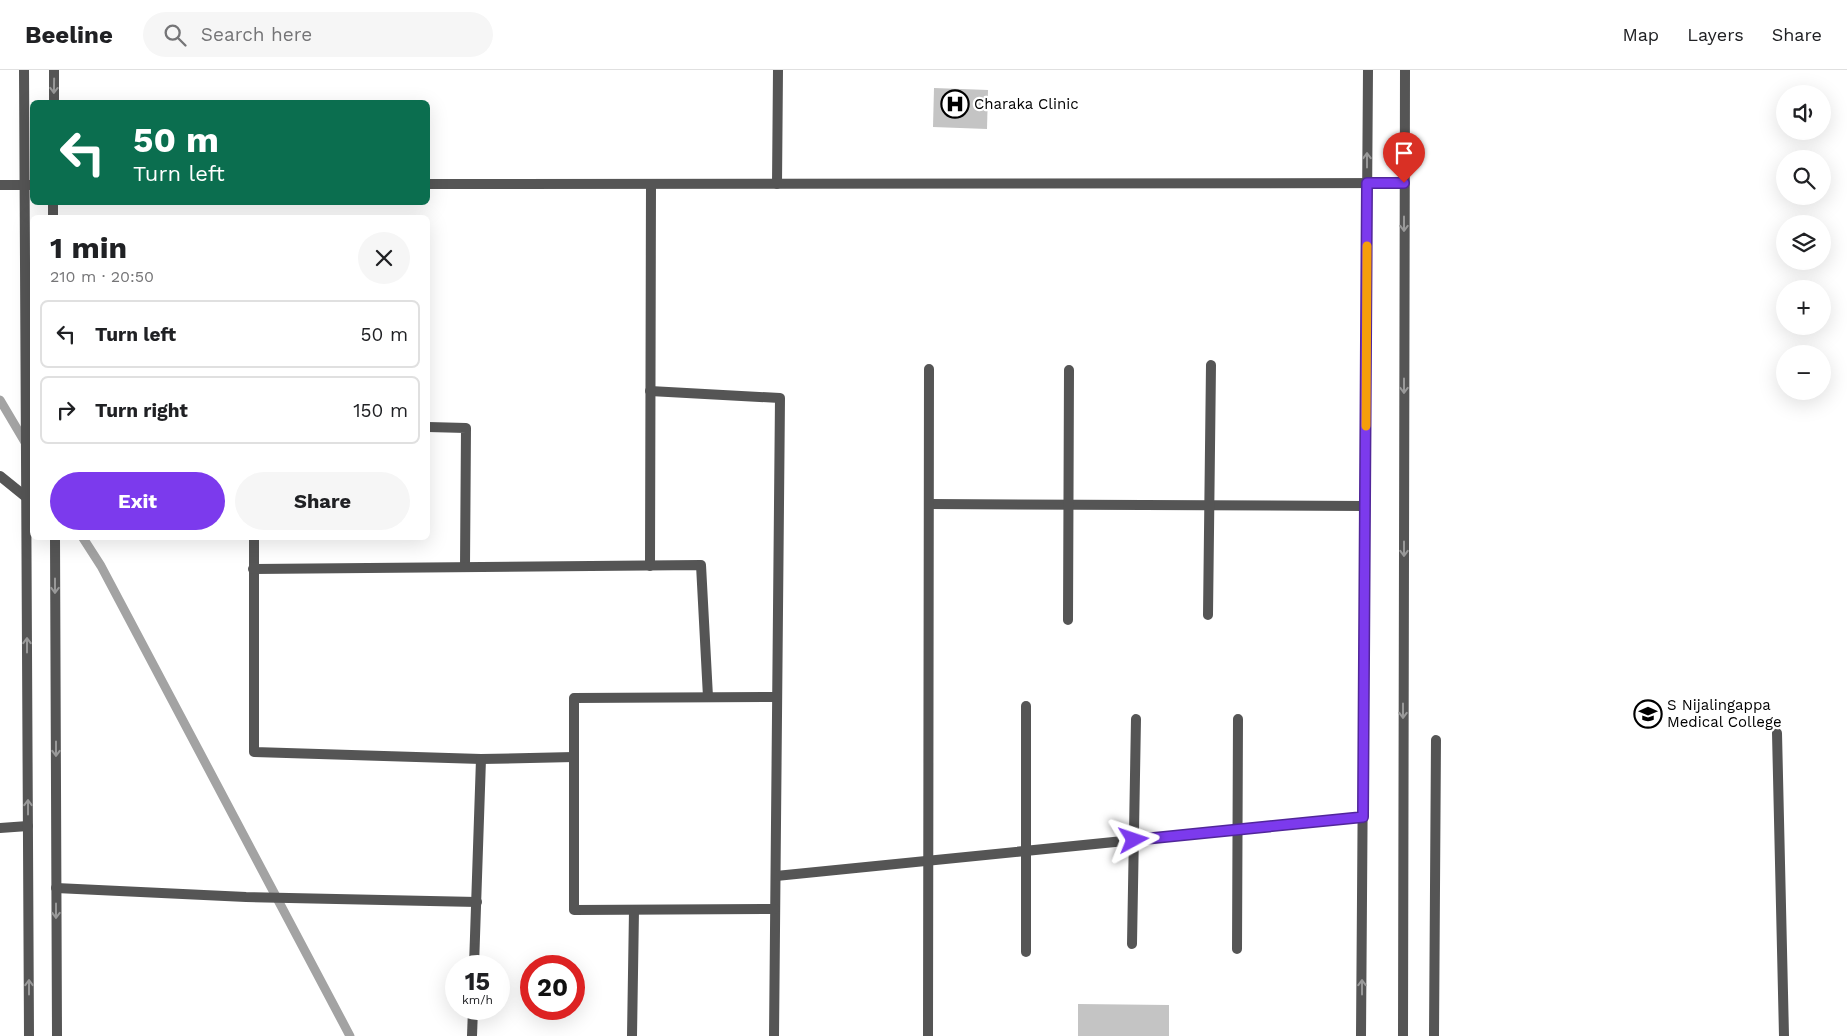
<!DOCTYPE html>
<html lang="en">
<head>
<meta charset="utf-8">
<style>
	body { margin:0; font-family:"Work Sans",sans-serif; background:#f6f6f6; color:#202124; height:100vh; display:flex; flex-direction:column; font-size:19px; white-space:nowrap }
	* { box-sizing:border-box; margin:0 }
	p { font-size:16px; color:#757577 }
	.icon { flex:none; width:28px; height:28px; fill:none; stroke:currentColor; stroke-width:2; stroke-linecap:round; stroke-linejoin:round }
	.map { position:relative; flex:1; overflow:hidden }
	.side { position:absolute; left:30px; top:145px; width:400px; height:325px; display:flex; flex-direction:column; background:#fff; border-radius:8px; box-shadow:0 5px 20px #0002 }
	.side>* { flex:none }
	.top-card { position:absolute; left:30px; top:30px; width:400px; height:105px; border-radius:8px; box-shadow:0 5px 20px #0002; background:#0b6e4f; color:#fff; overflow:hidden }
	.buttons { position:absolute; left:1776px; top:15px; display:grid; gap:10px }
	.buttons a { display:grid; place-items:center; width:55px; height:55px; border-radius:50%; background:#fff; box-shadow:0 5px 20px #0002; font-size:25px }
	.speed { position:absolute; left:445px; top:885px; display:flex; gap:10px; font-size:25px; font-weight:700; text-align:center }
	.speed>* { display:grid; place-content:center; width:65px; height:65px; border-radius:50%; background:#fff; box-shadow:0 5px 20px #0002; line-height:1 }
	.speed small { font-size:12px; font-weight:400 }
	.speed .limit { border:8px solid #d22; background:#fff; color:#111 }
	.pin { position:absolute; display:grid; place-items:center; width:42px; height:42px; color:#fff; margin:-51px -21px; border-radius:50% 50% 50% 0; rotate:-45deg; box-shadow:0 0 5px #0007 }
	.pin .icon { rotate:45deg }
	.me { position:absolute; width:55px; margin:-28px; rotate:85deg; stroke-linejoin:round; filter:drop-shadow(0 0 4px #0008) }
	.turn { display:flex; align-items:center; gap:18px; height:105px; padding:0 20px; font-size:22px }
	.turn .icon { width:65px; height:65px; stroke-width:2.5 }
	.turn b { display:block; font-size:35px; line-height:42px }
	.round { display:grid; place-items:center; flex:none; width:52px; height:52px; border-radius:26px; background:#f6f6f6 }
	.head { display:flex; align-items:center; justify-content:space-between; height:85px; padding:0 20px }
	h1 { font-size:30px; font-weight:700; line-height:38px }
	.button { display:flex; gap:10px; margin-top:auto; padding:10px 20px }
	.button a { flex:1; height:58px; border-radius:30px; background:#7c3aed; color:#fff; font-size:20px; font-weight:700; line-height:58px; text-align:center }
	.button a+a { background:#f6f6f6; color:#202124 }
	ul { padding:0; list-style:none }
	li { display:flex; align-items:center; gap:15px; height:68px; margin:0 10px 8px; padding:0 10px; border:2px solid #e0e0e0; border-radius:8px }
	li div { flex:1 }
	li b { display:block; font-size:19px }
	li em { font-style:normal }
	header { display:flex; align-items:center; gap:30px; box-sizing:border-box; height:70px; padding:0 25px; background:#fff; border-bottom:1px solid #e0e0e0 }
	header strong { font-size:24px }
	nav { display:flex; gap:28px; margin-inline-start:auto; font-size:18px }
	.search { width:350px; height:45px; background:#f6f6f6; display:flex; align-items:center; gap:12px; box-sizing:border-box; padding:0 18px; border-radius:28px; color:#757577; font-size:19px }
	.map>svg:first-child { display:block }
</style>
</head>
<body>
<header>
<strong>Beeline</strong>
<div class="search"><svg class="icon" aria-label="search" viewBox="0 0 24 24"><circle cx="10" cy="10" r="6"/><path d="M15 15l6 6"/></svg>Search here</div>
<nav><a>Map</a><a>Layers</a><a>Share</a></nav>
</header>
<div class="map">
<svg width="1847" height="966" viewBox="0 0 1847 966">
	<rect width="100%" height="100%" fill="#fff"/>
	<g fill="none" stroke-linecap="round" stroke-linejoin="round">
		<g stroke="#a3a3a3" stroke-width="9">
			<polyline points="0,330 32,384"/>
			<polyline points="83,468 101,496 350,966"/>
		</g>
	</g>
	<g fill="#c4c4c4">
		<polygon points="934,18 988,20 987,59 933,57"/>
		<polygon points="1078,934 1169,935 1169,966 1078,966"/>
	</g>
	<g fill="none" stroke-linecap="round" stroke-linejoin="round">
		<g stroke="#555" stroke-width="10">
			<polyline points="777,114 778,0"/>
			<polyline points="650,321 780,328 774,966"/>
			<polyline points="428,357 466,358 465,497"/>
			<polyline points="0,406 26,427"/>
			<polyline points="929,434 1365,436"/>
			<polyline points="254,468 254,682 481,689 574,687"/>
			<polyline points="650,496 651,114"/>
			<polyline points="253,499 701,495 708,627"/>
			<polyline points="1208,545 1211,295"/>
			<polyline points="1068,550 1069,300"/>
			<polyline points="0,758 28,756"/>
			<polyline points="776,806 1363,747"/>
			<polyline points="56,818 246,827 477,832"/>
			<polyline points="775,839 574,840 574,628 777,627"/>
			<polyline points="1132,874 1136,649"/>
			<polyline points="1237,879 1238,649"/>
			<polyline points="1026,882 1026,636"/>
			<polyline points="474,896 481,689"/>
			<polyline points="472,966 473,939"/>
			<polyline points="632,966 634,840"/>
			<polyline points="928,966 929,299"/>
		</g>
		<g stroke="#555" stroke-width="10">
			<polyline points="1777,663 1784,966"/>
			<polyline points="1434,966 1436,670"/>
		</g>
		<g stroke="#555" stroke-width="10">
			<polyline points="24,0 29,966"/>
			<polyline points="54,32 54,0"/>
			<polyline points="428,114 1404,113"/>
			<polyline points="0,115 32,115"/>
			<polyline points="53,132 53,148"/>
			<polyline points="55,468 57,966"/>
			<polyline points="1361,966 1368,0"/>
			<polyline points="1403,966 1405,0"/>
		</g>
	</g>
	<defs><path id="oneway-shaft" d="M-6 0H5M1.5-3L5.5 0L1.5 3" fill="none" stroke-width="1.6" stroke-linecap="round" stroke-linejoin="round" transform="scale(1.25)"/></defs>
	<g stroke="#999">
		<use href="#oneway-shaft" transform="translate(54 16) rotate(91)"/>
		<use href="#oneway-shaft" transform="translate(1367 90) rotate(-90)"/>
		<use href="#oneway-shaft" transform="translate(1404 154) rotate(90)"/>
		<use href="#oneway-shaft" transform="translate(1404 316) rotate(90)"/>
		<use href="#oneway-shaft" transform="translate(1404 479) rotate(90)"/>
		<use href="#oneway-shaft" transform="translate(55 516) rotate(90)"/>
		<use href="#oneway-shaft" transform="translate(27 575) rotate(-90)"/>
		<use href="#oneway-shaft" transform="translate(1403 641) rotate(90)"/>
		<use href="#oneway-shaft" transform="translate(56 679) rotate(90)"/>
		<use href="#oneway-shaft" transform="translate(28 737) rotate(-90)"/>
		<use href="#oneway-shaft" transform="translate(56 841) rotate(90)"/>
		<use href="#oneway-shaft" transform="translate(29 917) rotate(-90)"/>
		<use href="#oneway-shaft" transform="translate(1362 917) rotate(-90)"/>
	</g>
	<g fill="none" stroke-linecap="round" stroke-linejoin="round">
		<g stroke="#51269a" stroke-width="12">
			<polyline id="route" points="1134,770 1363,747 1367,113 1404,113"/>
		</g>
		<use href="#route" stroke="#7c3aed" stroke-width="9"/>
		<polyline stroke="#f59e0b" stroke-width="9" points="1366,356 1367,176"/>
	</g>
	<defs>
		<g id="hospital-ring" transform="scale(1.4375)"><circle r="9.5" fill="#fff" stroke="#000" stroke-width="1.5"/><path d="M-5-5h3v3.5h4V-5h3V5h-3V1.5h-4V5h-3Z" fill="#000"/></g>
		<g id="university-ring" transform="scale(1.4375)"><circle r="9.5" fill="#fff" stroke="#000" stroke-width="1.5"/><path d="M0-5L7-2L0 1L-7-2ZM-4 1L0 2.5L4 1V4Q0 6-4 4Z" fill="#000"/></g>
	</defs>
	<g fill-rule="evenodd">
		<use href="#hospital-ring" x="955" y="34"/>
		<use href="#university-ring" x="1648" y="644"/>
	</g>
	<g text-anchor="middle" dominant-baseline="central" stroke-width="4.5" stroke-linejoin="round" paint-order="stroke">
		<g font-size="15" fill="#000" stroke="#fff" text-anchor="start">
			<text x="974" y="34">Charaka Clinic</text>
			<text x="1667" y="635">S Nijalingappa<tspan x="1667" dy="17">Medical College</tspan></text>
		</g>
	</g>
</svg>
<div class="buttons">
<a><svg class="icon" aria-label="sound" viewBox="0 0 24 24"><path d="M4 9h4l5-4v14l-5-4H4zM17 9q2 3 0 6"/></svg></a>
<a><svg class="icon" aria-label="search" viewBox="0 0 24 24"><circle cx="10" cy="10" r="6"/><path d="M15 15l6 6"/></svg></a>
<a><svg class="icon" aria-label="layers" viewBox="0 0 24 24"><path d="M12 4l9 5-9 5-9-5zM3 14l9 5 9-5"/></svg></a>
<a>+</a>
<a>−</a>
</div>
<div class="speed"><div>15<small>km/h</small></div><div class="limit">20</div></div>
<div class="pin" style="left:1404px;top:113px;background:#d93025"><svg class="icon" aria-label="arrive" viewBox="0 0 24 24"><path d="M6 21V4h12l-3 4 3 4H6"/></svg></div>
<svg class="me" style="left:1134px;top:770px" viewBox="-20 -20 40 40"><path d="M0-17L14 15 0 8-14 15z" fill="#7c3aed" stroke="#fff" stroke-width="4"/></svg>
<div class="top-card">
<div class="turn"><svg class="icon" aria-label="left" viewBox="0 0 24 24"><path d="M17 20v-9H6M10 6l-5 5 5 5"/></svg><div><b>50 m</b>Turn left</div></div>
</div>
<section class="side">
<div class="head"><div><h1>1 min</h1><p>210 m · 20:50</p></div><a class="round"><svg class="icon" aria-label="close" viewBox="0 0 24 24"><path d="M6 6l12 12M18 6L6 18"/></svg></a></div>
<ul>
<li><svg class="icon" aria-label="left" viewBox="0 0 24 24"><path d="M17 20v-9H6M10 6l-5 5 5 5"/></svg><div><b>Turn left</b></div><em>50 m</em></li>
<li><svg class="icon" aria-label="right" viewBox="0 0 24 24"><path d="M7 20v-9h11M14 6l5 5-5 5"/></svg><div><b>Turn right</b></div><em>150 m</em></li>
</ul>
<div class="button"><a>Exit</a><a>Share</a></div>
</section>
</div>
</body>
</html>
